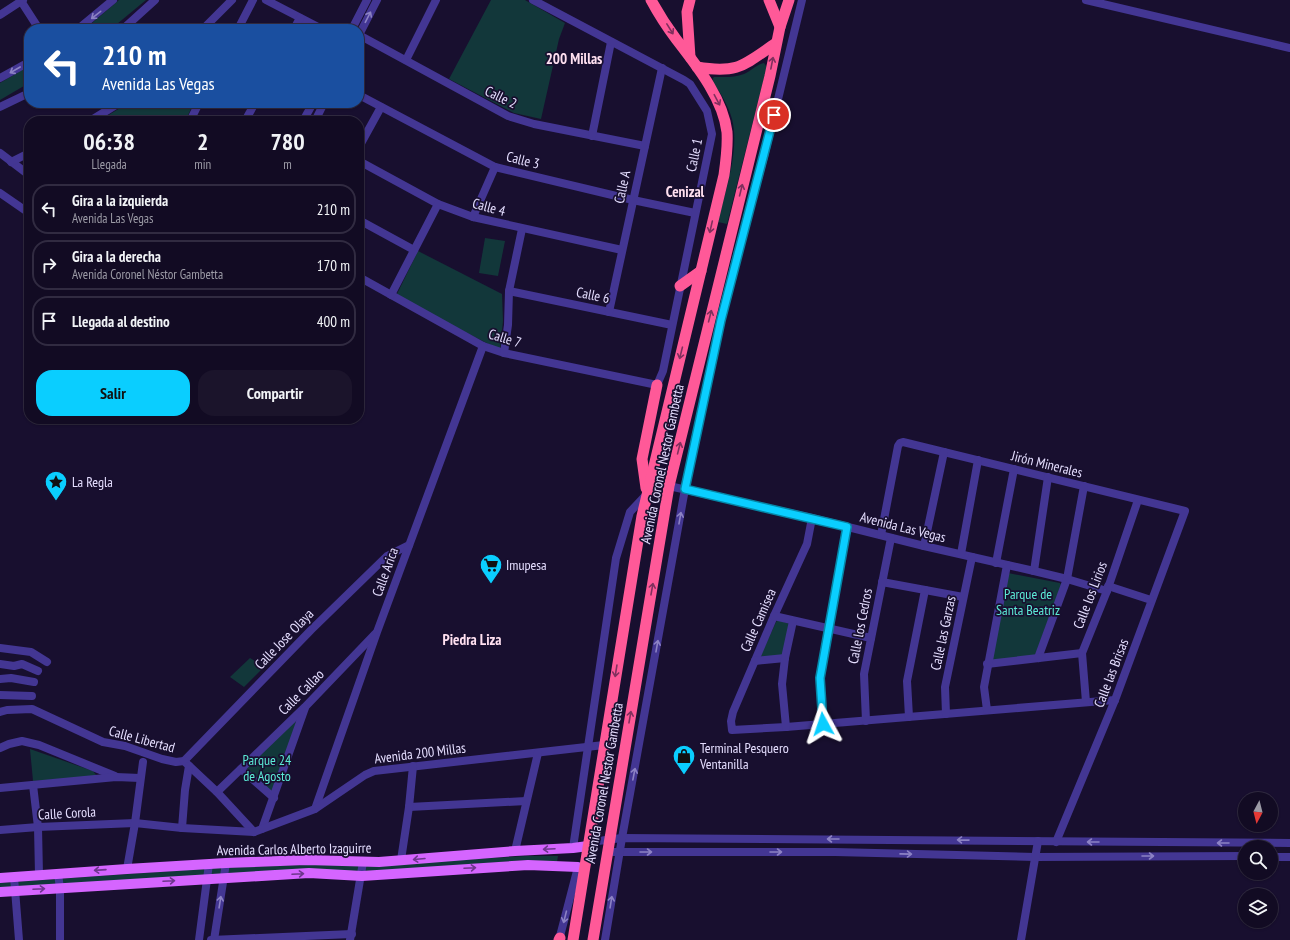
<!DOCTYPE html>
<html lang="es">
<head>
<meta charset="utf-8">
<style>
	body { margin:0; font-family:"PT Sans Narrow",sans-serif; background:#1b142b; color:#f1f3f6; height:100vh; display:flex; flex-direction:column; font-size:15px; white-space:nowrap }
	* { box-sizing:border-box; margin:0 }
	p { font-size:13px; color:#9c9ba6 }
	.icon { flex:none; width:22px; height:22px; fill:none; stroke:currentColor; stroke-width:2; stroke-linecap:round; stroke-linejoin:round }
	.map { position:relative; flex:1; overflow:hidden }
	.details { position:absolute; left:24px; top:116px; width:340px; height:308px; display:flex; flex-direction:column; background:#120b23; border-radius:16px; box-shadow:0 1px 3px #0004,0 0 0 1px #312b41 }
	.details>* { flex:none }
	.top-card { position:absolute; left:24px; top:24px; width:340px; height:84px; border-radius:16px; box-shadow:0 1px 3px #0004,0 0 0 1px #312b41; background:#1a4fa0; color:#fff; overflow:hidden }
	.needle { width:26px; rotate:187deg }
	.controls { position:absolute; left:1238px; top:792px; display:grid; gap:8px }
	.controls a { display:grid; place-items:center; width:40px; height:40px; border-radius:50%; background:#120b23; box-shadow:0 1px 3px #0004,0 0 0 1px #312b41; font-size:20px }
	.pin { position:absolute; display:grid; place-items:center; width:34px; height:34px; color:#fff; margin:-17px; border:2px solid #fff; border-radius:50%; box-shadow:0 1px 4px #0007 }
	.me { position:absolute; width:44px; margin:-22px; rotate:355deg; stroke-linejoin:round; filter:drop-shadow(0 0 3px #0008) }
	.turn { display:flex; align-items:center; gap:14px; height:84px; padding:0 12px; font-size:18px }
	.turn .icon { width:52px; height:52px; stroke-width:2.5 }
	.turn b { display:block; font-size:28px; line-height:34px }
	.eta { display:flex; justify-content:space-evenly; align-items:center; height:68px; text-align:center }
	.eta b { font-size:24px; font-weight:700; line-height:28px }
	.action { display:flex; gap:8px; margin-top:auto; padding:8px 12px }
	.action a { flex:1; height:46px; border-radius:16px; background:#0aceff; color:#111; font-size:16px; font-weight:700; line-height:46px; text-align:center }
	.action a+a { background:#1b142b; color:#f1f3f6 }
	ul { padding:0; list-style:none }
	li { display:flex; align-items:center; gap:12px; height:50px; margin:0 8px 6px; padding:0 4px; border:2px solid #312b41; border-radius:16px }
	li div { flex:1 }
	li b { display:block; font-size:15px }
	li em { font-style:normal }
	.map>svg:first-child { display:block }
</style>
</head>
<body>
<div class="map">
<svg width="1290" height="940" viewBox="0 0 1290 940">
	<rect width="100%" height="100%" fill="#180f2f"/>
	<g fill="#12373a">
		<polygon points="119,0 146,0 111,29 85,29"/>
		<polygon points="491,0 525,0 565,23 559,39 541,119 514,113 449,79"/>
		<path d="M764,63L766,66V70L727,224L718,222C725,192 740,150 732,119C730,111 726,104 722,96C719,90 712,84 713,78L714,77C724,77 734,78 744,74C751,71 757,64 764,63Z"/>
		<polygon points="29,66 29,83 0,100 0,83"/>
		<polygon points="128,103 194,103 185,121 99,121"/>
		<polygon points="485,238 505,241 498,276 479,273"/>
		<polygon points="418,251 502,294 503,321 500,350 396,296"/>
		<polygon points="1008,573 1060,583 1061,585 1035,656 993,661 992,659"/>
		<polygon points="778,620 790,624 783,657 760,657 776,622"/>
		<polygon points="250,658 264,667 244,687 230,677"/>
		<polygon points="294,722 296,722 273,793 247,771 247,768"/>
		<polygon points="30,749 93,771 96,775 93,777 33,781"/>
		<polygon points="527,856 558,856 557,862 526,860 375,872 0,888 0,883 215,868 458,860"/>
	</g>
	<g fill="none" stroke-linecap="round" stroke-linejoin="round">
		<g stroke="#433693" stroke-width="8">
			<polyline points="266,0 322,29"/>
			<polyline points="1086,0 1290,48"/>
			<polyline points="21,1 39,29"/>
			<polyline points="0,15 23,0"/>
			<polyline points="78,29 113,0"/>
			<polyline points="123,29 155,0"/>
			<polyline points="203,29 232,0"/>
			<polyline points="238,29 253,0"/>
			<polyline points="294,29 300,18"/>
			<polyline points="352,29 367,0"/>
			<polyline points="359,35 508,116 534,124 645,146"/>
			<polyline points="359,35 377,0"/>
			<polyline points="406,60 436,0"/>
			<polyline points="0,78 29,62"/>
			<polyline points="359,95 495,167 633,200 695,213"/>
			<polyline points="0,107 29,93"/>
			<polyline points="90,121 119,103"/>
			<polyline points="190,121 199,103"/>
			<polyline points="245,121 255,103"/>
			<polyline points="303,121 313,103"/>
			<polyline points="315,121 324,103"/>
			<polyline points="592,136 611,42"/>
			<polyline points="359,147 381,107"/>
			<polyline points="0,153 29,175"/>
			<polyline points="359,161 438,204 473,217 622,250"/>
			<polyline points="11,162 29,153"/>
			<polyline points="0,193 29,213"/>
			<polyline points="473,217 495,167"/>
			<polyline points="359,220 414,250"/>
			<polyline points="359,277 483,346 504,353 657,385 663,371 712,134 707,111 690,84 684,80 533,0"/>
			<polyline points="509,291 672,325"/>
			<polyline points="391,295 438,204"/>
			<polyline points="609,312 662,68"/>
			<polyline points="504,353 508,325 509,291 522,229"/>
			<polyline points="193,420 193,419"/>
			<polyline points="669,486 812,518 924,546 1034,571 1067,579 1107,591"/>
			<polyline points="812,518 807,544 774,616 733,712 731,721 732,730 786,727 1115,700"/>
			<polyline points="881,535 898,446 900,443 903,442 1185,511 1115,700 1056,842"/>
			<polyline points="924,546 944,452"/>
			<polyline points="961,554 978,460"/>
			<polyline points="996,563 1014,469"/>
			<polyline points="1034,571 1048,477"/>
			<polyline points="882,582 963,597"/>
			<polyline points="1108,586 1151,600"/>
			<polyline points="774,616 871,638"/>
			<polyline points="0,648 31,652 47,662"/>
			<polyline points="1038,658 1067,579 1084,486"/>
			<polyline points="755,661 785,658"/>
			<polyline points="0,664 14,666 22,664 38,671"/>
			<polyline points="987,664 1082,653"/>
			<polyline points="0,679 11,678 34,682"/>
			<polyline points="0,695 32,696"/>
			<polyline points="1086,702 1082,653 1107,591 1138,500"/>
			<polyline points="987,710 984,687 1007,565"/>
			<polyline points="0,712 7,710 32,709 103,742 125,746 162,759 176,762 184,761"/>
			<polyline points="946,714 945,687 972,557"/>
			<polyline points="909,717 907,681 925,590"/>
			<polyline points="866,721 864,674 891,538"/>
			<polyline points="823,724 820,678 847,527"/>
			<polyline points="786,727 782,684 785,658 793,621"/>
			<polyline points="0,748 9,744 22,741 39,745 115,776"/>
			<polyline points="184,761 311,630 387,556 409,545"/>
			<polyline points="184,761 217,792 254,832"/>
			<polyline points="241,769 274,798"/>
			<polyline points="33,785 38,827 39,875"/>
			<polyline points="0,788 116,777 140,778"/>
			<polyline points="217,792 305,707 375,634"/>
			<polyline points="409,807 526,801"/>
			<polyline points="315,809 377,632 483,346"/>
			<polyline points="182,828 185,790 189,766"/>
			<polyline points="262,829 305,708"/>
			<polyline points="0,830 38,827 135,823 182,828 254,832 315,809 365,775 374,771 604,745"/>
			<polyline points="588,846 598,841 622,838 1290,843"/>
			<polyline points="573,848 616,558 630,512 646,495"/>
			<polyline points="515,851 538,753"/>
			<polyline points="607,852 835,852 1035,857 1245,856"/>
			<polyline points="1271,857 1290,857"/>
			<polyline points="401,860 409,807 413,766"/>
			<polyline points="127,869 135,823 143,762"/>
			<polyline points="58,874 60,888 60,940"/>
			<polyline points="14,877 19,940"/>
			<polyline points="199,940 209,864"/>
			<polyline points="211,940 352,934"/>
			<polyline points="214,940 226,863"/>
			<polyline points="350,940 363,862"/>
			<polyline points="559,940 578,867"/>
			<polyline points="605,940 622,838 685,489 721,320 738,251 764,157 802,0"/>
			<polyline points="1021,940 1038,841"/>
		</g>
		<g stroke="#d565ff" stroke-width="10">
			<polyline points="0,878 127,869 226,863 306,860 379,862 515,851 573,848 588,846"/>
			<polyline points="0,892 309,873 362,876 528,865 578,867"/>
		</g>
		<g stroke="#ff5998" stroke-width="11">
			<polyline points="690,0 687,12 690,57"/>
			<polyline points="769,0 780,27"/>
			<path d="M697,67C738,74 744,65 776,43"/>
			<polyline points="680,286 701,271"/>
			<polyline points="646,488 642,459 657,385"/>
			<polyline points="559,940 560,938"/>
			<path d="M573,940L642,516L724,175C726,161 728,147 727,132C723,98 696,65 676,39C667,27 658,13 651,0"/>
			<polyline points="593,940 669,486 770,76 780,27 789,0"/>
		</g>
	</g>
	<defs><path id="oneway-shaft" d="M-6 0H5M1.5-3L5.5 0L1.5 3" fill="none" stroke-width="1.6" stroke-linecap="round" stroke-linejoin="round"/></defs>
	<g stroke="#8c82c4">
		<use href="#oneway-shaft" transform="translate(96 15) rotate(142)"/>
		<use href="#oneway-shaft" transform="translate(368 17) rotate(-63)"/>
		<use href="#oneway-shaft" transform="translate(15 70) rotate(150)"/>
		<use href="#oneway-shaft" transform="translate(680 518) rotate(-80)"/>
		<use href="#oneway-shaft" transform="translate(657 646) rotate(-80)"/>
		<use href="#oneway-shaft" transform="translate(634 774) rotate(-79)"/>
		<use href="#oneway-shaft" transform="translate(833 839) rotate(-180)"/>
		<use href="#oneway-shaft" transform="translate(963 840) rotate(-179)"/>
		<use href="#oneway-shaft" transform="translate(1093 842) rotate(-180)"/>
		<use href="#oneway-shaft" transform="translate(1223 843) rotate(-180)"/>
		<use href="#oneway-shaft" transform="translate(646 852)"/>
		<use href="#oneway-shaft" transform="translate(776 852)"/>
		<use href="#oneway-shaft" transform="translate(906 854) rotate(1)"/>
		<use href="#oneway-shaft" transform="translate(1148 856)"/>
		<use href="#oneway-shaft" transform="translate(220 902) rotate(-81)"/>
		<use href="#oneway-shaft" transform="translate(611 902) rotate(-81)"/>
		<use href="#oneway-shaft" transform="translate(565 917) rotate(104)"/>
	</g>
	<g stroke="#80305e">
		<use href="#oneway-shaft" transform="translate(670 29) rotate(58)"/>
		<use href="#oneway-shaft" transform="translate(772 63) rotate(-79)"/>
		<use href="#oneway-shaft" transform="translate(717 100) rotate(62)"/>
		<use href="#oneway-shaft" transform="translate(741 190) rotate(-76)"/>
		<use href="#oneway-shaft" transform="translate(711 227) rotate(103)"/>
		<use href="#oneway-shaft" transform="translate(710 316) rotate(-76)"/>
		<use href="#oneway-shaft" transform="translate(681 353) rotate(104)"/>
		<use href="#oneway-shaft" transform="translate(679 448) rotate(-76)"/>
		<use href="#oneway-shaft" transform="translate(652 589) rotate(-80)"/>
		<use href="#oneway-shaft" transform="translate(616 671) rotate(99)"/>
		<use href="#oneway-shaft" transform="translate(630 717) rotate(-80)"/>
	</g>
	<g stroke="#6d368d">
		<use href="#oneway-shaft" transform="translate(549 849) rotate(177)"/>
		<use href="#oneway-shaft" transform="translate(419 859) rotate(175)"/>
		<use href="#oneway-shaft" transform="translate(470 868) rotate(-3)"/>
		<use href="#oneway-shaft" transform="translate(100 870) rotate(176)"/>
		<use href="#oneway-shaft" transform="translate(298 874) rotate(-3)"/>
		<use href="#oneway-shaft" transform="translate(169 881) rotate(-3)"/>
		<use href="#oneway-shaft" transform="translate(39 889) rotate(-3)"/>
	</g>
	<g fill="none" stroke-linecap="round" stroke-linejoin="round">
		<g stroke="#0686a6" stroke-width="10">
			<polyline id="route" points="774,115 721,320 685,489 847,527 820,678 823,724"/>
		</g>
		<use href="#route" stroke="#0aceff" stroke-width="7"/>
	</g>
	<defs>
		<g id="sight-pin" transform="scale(1.15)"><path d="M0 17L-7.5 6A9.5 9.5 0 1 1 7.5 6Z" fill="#0aceff" stroke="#180f2f"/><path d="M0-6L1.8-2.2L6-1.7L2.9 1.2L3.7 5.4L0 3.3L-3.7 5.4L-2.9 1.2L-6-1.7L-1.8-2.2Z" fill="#111"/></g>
		<g id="supermarket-pin" transform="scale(1.15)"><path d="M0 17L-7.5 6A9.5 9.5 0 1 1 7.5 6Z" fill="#0aceff" stroke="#180f2f"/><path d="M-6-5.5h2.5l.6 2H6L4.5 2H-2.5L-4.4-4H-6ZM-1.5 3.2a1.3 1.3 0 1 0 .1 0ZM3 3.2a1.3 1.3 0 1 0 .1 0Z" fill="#111"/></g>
		<g id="shop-pin" transform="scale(1.15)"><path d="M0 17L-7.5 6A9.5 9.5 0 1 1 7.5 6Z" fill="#0aceff" stroke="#180f2f"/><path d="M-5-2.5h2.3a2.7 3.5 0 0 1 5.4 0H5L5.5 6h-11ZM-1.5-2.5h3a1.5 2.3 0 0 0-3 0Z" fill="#111"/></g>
	</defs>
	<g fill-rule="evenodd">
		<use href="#sight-pin" x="56" y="482"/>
		<use href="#supermarket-pin" x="491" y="565"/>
		<use href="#shop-pin" x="684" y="756"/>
	</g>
	<g text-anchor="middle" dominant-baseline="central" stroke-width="3.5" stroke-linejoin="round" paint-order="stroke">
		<g font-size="14" fill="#e5deff" stroke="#180f2f">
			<text transform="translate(501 97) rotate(26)">Calle 2</text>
			<text transform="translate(694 155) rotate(-78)">Calle 1</text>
			<text transform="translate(523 160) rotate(14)">Calle 3</text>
			<text transform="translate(622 187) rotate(-78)">Calle A</text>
			<text transform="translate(489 207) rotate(15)">Calle 4</text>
			<text transform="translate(593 295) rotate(12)">Calle 6</text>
			<text transform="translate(505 338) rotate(17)">Calle 7</text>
			<text transform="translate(662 464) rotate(-78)">Avenida Coronel Nestor Gambetta</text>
			<text transform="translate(1047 464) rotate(14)">Jirón Minerales</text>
			<text transform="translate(903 527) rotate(14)">Avenida Las Vegas</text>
			<text transform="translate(385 572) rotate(-70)">Calle Arica</text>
			<text transform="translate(1090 595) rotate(-69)">Calle los Lirios</text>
			<text transform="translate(758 620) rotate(-66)">Calle Camisea</text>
			<text transform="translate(860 626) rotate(-79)">Calle los Cedros</text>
			<text transform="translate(943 633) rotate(-78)">Calle las Garzas</text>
			<text transform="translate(284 639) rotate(-46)">Calle Jose Olaya</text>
			<text transform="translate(1111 673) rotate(-69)">Calle las Brisas</text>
			<text transform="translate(301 692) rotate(-45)">Calle Callao</text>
			<text transform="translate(142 739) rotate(15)">Calle Libertad</text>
			<text transform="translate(420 753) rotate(-7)">Avenida 200 Millas</text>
			<text transform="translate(604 783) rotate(-80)">Avenida Coronel Nestor Gambetta</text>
			<text transform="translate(67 813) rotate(-3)">Calle Corola</text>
			<text transform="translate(294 849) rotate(-1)">Avenida Carlos Alberto Izaguirre</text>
		</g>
		<g font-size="14" fill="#e5deff" stroke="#180f2f" text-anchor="start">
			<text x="72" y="482">La Regla</text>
			<text x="506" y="565">Imupesa</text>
			<text x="700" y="748">Terminal Pesquero<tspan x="700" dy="16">Ventanilla</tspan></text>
		</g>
		<g font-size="14" fill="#5cecd7" stroke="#180f2f">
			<text x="1028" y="594">Parque de<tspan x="1028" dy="16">Santa Beatriz</tspan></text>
			<text x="267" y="760">Parque 24<tspan x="267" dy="16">de Agosto</tspan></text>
		</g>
		<g font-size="15" font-weight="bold" fill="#ffe0f0" stroke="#180f2f">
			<text x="574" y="58">200 Millas</text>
			<text x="685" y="191">Cenizal</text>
			<text x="472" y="639">Piedra Liza</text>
		</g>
	</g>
</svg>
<div class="controls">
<a><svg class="needle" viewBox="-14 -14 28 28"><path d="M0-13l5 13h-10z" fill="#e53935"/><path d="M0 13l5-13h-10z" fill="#9c9ba6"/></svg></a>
<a><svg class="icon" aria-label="search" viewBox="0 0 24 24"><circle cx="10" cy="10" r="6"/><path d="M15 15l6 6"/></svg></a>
<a><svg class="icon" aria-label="layers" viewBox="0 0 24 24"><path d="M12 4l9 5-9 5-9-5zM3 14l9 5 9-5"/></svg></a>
</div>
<div class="pin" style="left:774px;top:115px;background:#d93025"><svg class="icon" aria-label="arrive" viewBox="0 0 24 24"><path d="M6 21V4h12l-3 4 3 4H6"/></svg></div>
<svg class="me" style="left:823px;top:724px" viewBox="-20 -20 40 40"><path d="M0-17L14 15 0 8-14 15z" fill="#0aceff" stroke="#fff" stroke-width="4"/></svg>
<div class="top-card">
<div class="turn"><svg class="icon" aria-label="left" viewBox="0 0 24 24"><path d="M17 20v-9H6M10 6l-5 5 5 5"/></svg><div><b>210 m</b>Avenida Las Vegas</div></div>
</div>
<section class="details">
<div class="eta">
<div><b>06:38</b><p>Llegada</p></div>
<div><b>2</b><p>min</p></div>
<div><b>780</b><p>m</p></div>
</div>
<ul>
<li><svg class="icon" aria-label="left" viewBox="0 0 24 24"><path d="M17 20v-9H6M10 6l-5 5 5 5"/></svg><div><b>Gira a la izquierda</b><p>Avenida Las Vegas</p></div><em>210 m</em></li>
<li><svg class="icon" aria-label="right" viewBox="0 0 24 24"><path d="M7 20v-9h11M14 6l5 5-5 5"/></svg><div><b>Gira a la derecha</b><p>Avenida Coronel Néstor Gambetta</p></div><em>170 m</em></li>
<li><svg class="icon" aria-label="arrive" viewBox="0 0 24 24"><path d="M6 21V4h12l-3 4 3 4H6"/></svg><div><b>Llegada al destino</b></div><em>400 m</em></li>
</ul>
<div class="action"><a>Salir</a><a>Compartir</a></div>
</section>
</div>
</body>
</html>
